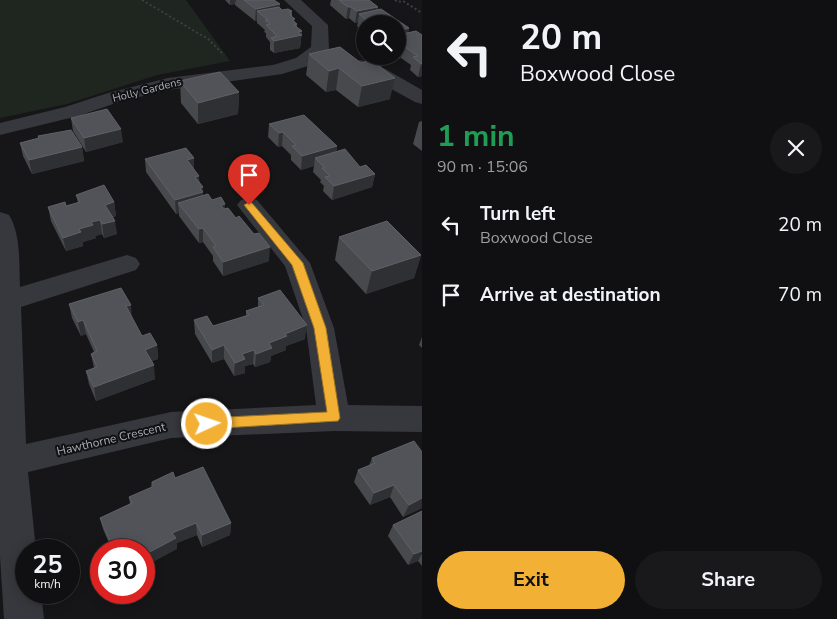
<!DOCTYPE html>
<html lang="en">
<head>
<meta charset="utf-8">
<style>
	body { margin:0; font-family:"Nunito Sans",sans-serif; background:#19191b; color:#f1f3f6; height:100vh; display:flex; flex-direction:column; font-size:19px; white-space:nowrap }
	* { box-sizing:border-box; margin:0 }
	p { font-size:16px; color:#9c9d9f }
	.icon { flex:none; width:28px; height:28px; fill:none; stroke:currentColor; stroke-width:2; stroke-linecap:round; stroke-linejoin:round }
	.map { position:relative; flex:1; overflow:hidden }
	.sheet { display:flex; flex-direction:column; background:#101012; width:415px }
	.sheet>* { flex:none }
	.top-card { background:#101012; color:#f1f3f6; overflow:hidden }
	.fabs { position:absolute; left:356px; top:15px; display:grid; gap:10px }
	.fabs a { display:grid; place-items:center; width:50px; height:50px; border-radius:50%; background:#101012; box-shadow:0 2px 12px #0003,0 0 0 1px #303032; font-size:25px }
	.speed { position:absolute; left:15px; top:539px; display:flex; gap:10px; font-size:25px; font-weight:700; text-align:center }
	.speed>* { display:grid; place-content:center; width:65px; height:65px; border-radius:50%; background:#101012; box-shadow:0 2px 12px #0003,0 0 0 1px #303032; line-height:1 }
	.speed small { font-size:12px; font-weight:400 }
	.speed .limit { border:8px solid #d22; background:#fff; color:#111 }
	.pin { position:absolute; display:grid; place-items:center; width:42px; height:42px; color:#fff; margin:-51px -21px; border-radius:50% 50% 50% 0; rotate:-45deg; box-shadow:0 0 5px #0007 }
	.pin .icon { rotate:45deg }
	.me { position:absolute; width:55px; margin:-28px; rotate:87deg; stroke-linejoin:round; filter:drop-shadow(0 0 4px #0008) }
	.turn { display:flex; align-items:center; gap:18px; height:105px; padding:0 15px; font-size:22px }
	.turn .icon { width:65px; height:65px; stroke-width:2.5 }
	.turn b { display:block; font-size:35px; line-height:42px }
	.round { display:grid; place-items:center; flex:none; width:52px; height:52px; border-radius:26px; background:#19191b }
	.overview { display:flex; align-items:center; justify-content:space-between; height:85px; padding:0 15px }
	h1 { font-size:30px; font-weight:700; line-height:38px; color:#1e9e55 }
	.action { display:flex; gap:10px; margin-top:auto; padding:10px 15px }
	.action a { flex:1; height:58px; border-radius:30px; background:#f2b134; color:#111; font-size:20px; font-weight:700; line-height:58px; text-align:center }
	.action a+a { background:#19191b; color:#f1f3f6 }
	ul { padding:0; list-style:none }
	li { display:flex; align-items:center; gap:15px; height:70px; padding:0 15px }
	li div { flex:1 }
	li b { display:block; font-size:19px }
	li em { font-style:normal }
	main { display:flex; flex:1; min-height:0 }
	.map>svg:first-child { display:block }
</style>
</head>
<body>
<main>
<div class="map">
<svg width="422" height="619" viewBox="0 0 422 619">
	<rect width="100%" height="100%" fill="#161618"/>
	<polygon fill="#1e261f" points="0,0 186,0 230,61 157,75 67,104 0,118"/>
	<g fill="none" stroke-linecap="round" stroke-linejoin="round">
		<g stroke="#3d3f44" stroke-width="2" stroke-dasharray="2 2.5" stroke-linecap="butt">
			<polyline points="142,0 208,39 224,55"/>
			<polyline points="395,0 398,2 403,1 422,13"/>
		</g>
		<g fill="#37383d" fill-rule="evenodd">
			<polygon points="284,0 301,0 328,25 329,49 308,66 282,74 168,90 122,101 78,116 0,135 0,123 65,107 108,93 168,78 273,65 296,58 311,47 312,26"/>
			<polygon points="361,60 380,66 422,90 422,104 415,102 355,69 352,65 355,61"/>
			<path d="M249,198L257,200L310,263L334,328L348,405L422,406V432L334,431L171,438L28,472L36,550H26V592H41L44,619H4L0,556V212L9,215C21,234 19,265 20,287L127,255L136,258L140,264L136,270L21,307L26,444L171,412L316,405L306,328L285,266L237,205L241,200Z"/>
		</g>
	</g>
	<g fill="#47494d">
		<polygon points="225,0 274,0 282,10 292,11 292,17 295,22 297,24 297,27 302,31 300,48 274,53 270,50 270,42 266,37 266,33 264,32 265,30 257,23 257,21 255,21 235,5 235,4 230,5"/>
		<polygon points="331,0 369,0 378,7 378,10 381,9 409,28 408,33 416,31 422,35 422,76 418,77 410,70 411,65 401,58 397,59 393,56 398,56 398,24 365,24 365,33 357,26 358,22 355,23 349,18 346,19 330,5"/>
		<polygon points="340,47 390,99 358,107 336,90 326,92 306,75 309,54"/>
		<polygon points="180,81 239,92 238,114 198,124 181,103"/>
		<polygon points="71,118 123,142 86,152 73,131"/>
		<polygon points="422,121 422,151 413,144 419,122"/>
		<polygon points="269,124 337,146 336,152 360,167 375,174 372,187 332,200 323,191 324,186 320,182 321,180 313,172 314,166 301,170 291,160 291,155 282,146 278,147 268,137"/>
		<polygon points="38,136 82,147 84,161 32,174 23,156 20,143 39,138"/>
		<polygon points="145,159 194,169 200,183 203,196 212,200 225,204 225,209 269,261 223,276 213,261 213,256 203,242 199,243 179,216 179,213 176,214 146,172"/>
		<polygon points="76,195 114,202 116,216 113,217 117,234 104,238 102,234 95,236 96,238 83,242 83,246 66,251 51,221 48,207 66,206 78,203"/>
		<polygon points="339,237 421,255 414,278 366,294 335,260"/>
		<polygon points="258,298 305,339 286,346 286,350 271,356 270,362 255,367 253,364 245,366 245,373 234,376 224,359 212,363 195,334 194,320 213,326 246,316 246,311 258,307"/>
		<polygon points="69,304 132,317 142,336 157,345 158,359 151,361 155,379 96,401 89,384 86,371 94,368 91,354 94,352 86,334 81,336 72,318"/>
		<polygon points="422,337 422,348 419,345"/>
		<polygon points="372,458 422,508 403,517 390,497 370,505 354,482 358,470 369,466"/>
		<polygon points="175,478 231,523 230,535 202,547 197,535 177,543 177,549 112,550 103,529 100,518 130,504 129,497"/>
		<polygon points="422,511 422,566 418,561 408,565 388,536 393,525"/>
	</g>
	<g fill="#2f3033">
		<polygon points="230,0 236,0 235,4 230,5"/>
		<polygon points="280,4 279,16 257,11 257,21 255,21 256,9"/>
		<polygon points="348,7 351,7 349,18 346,19"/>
		<polygon points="378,7 376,19 359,14 358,22 355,23 357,11"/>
		<polygon points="409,28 407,41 398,43 398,31"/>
		<polygon points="302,31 300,48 274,53 274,41"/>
		<polygon points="404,46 401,58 397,59 400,47"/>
		<polygon points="421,64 422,64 422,76 418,77"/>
		<polygon points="339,68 336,90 326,92 329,71"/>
		<polygon points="395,78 390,99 358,107 362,86"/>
		<polygon points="239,92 238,114 198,124 198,103"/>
		<polygon points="121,129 123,142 86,152 84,138"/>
		<polygon points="283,132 282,146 278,147 279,133"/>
		<polygon points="337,146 335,159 315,158 314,166 301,170 302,156"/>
		<polygon points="82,147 84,161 32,174 29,160"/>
		<polygon points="194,158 194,171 187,160"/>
		<polygon points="375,174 372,187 332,200 334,186"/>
		<polygon points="199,176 200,188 203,187 203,206 178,203 179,213 176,214 175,200 195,177"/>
		<polygon points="114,202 116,216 107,218 105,205"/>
		<polygon points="225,204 225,217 221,205"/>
		<polygon points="100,220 102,234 95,236 96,238 83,242 83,246 66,251 63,238 91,222"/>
		<polygon points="115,221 117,234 104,238 102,224"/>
		<polygon points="203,228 203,242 199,243 199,229"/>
		<polygon points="270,247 269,261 223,276 223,262"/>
		<polygon points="421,255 414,278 366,294 372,271"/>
		<polygon points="131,305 132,319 126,306"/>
		<polygon points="83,320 86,334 81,336 78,322"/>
		<polygon points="307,325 305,339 286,346 286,350 271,356 270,362 255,367 256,354 269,343 285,334"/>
		<polygon points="157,345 158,359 146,363 145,350"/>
		<polygon points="224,345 224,359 212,363 212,350"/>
		<polygon points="254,350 253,364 245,366 245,373 234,376 235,363 242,354"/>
		<polygon points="154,365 155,379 96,401 94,387"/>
		<polygon points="394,485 390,497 370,505 374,493"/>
		<polygon points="422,498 422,508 403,517 409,505"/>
		<polygon points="196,523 197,535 177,543 177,549 144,567 144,555 172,533"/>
		<polygon points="231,523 230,535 202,547 202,535"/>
		<polygon points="422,551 422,554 418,561 408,565 414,554"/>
	</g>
	<g fill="#525359" stroke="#5f6168">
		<polygon points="244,0 274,0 280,4 256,9"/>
		<polygon points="339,0 369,0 378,7 357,11 351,7 348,7"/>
		<polygon points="279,7 282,10 288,9 292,11 289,12 292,15 290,15 295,19 292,20 297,24 294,25 302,31 298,32 302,35 274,41 271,38 277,36 266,25 270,24 265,20 268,20 257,11"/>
		<polygon points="381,9 409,28 398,31 398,24 371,24 359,14"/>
		<polygon points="416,31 422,35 422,64 421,64 413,57 418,56 404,46 400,47 398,45 398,35"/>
		<polygon points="340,47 361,63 371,60 395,78 362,86 339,68 329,71 309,54"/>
		<polygon points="220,72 239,92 198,103 180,81"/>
		<polygon points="107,109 121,129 84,138 71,118"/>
		<polygon points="304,115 337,146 302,156 292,146 296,145 283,132 279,133 269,124"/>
		<polygon points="71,130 82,147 29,160 20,143 39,138 38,136"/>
		<polygon points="186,148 194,158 187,160 199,176 195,177 203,187 200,188 203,192 175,200 145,159"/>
		<polygon points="345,149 360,167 366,165 375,174 334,186 325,177 330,176 322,168 325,168 315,158"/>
		<polygon points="104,185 114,202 105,205 115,221 102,224 100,220 91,222 93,225 79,229 81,232 63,238 48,207 65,202 66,206 80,202 76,195"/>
		<polygon points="208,194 212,200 221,197 225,204 221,205 224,209 228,208 236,218 239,216 254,234 259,233 270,247 223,262 213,247 216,246 203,228 199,229 178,203"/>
		<polygon points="387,221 421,255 372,271 339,237"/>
		<polygon points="121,288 131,305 126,306 142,336 150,333 157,345 145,350 154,365 94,387 86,371 97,367 91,354 97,351 83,320 78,322 69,304"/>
		<polygon points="280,290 307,325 285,334 287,336 269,343 272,348 256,354 254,350 242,354 245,359 235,363 224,345 212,350 194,320 207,316 213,326 249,315 246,311 264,305 258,298"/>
		<polygon points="414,441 422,452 422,498 409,505 394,485 374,493 358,470 375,463 372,458"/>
		<polygon points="203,467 231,523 202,535 196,523 172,533 176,538 144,555 144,550 114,550 100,518 132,503 129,497 152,487 152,482 173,472 175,478"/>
		<polygon points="422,511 422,551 414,554 393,525"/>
	</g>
	<polygon fill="#f2b134" stroke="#9d7322" points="249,202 252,203 303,263 326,328 340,418 338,421 207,429 203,428 201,424 203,420 207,418 327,412 314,328 292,265 244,205"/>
	<g text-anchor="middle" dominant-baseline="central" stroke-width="4" stroke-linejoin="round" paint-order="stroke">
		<g font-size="11" fill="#a8adb8" stroke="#111113">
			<text transform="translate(147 90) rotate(-14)">Holly Gardens</text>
		</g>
		<g font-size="12" fill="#a8adb8" stroke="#111113">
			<text transform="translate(111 439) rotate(-13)">Hawthorne Crescent</text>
		</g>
	</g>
</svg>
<div class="fabs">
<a><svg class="icon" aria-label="search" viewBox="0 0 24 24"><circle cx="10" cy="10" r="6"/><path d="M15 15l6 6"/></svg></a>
</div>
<div class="speed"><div>25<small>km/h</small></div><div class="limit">30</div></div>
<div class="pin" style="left:249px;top:205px;background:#d93025"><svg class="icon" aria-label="arrive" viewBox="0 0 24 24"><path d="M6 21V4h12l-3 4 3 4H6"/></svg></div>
<svg class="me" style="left:207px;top:424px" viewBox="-20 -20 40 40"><circle r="17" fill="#f2b134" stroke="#fff" stroke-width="3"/><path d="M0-11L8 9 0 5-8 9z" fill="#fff"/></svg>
</div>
<section class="sheet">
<div class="top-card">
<div class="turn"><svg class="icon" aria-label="left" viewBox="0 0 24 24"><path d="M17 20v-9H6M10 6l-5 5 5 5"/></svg><div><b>20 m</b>Boxwood Close</div></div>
</div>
<div class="overview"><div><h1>1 min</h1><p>90 m · 15:06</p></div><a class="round"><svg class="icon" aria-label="close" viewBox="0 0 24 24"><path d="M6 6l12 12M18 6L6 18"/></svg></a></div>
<ul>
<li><svg class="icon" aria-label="left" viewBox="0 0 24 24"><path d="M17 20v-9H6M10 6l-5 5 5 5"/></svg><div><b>Turn left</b><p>Boxwood Close</p></div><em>20 m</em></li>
<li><svg class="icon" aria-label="arrive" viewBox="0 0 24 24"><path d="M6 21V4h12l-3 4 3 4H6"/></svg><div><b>Arrive at destination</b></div><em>70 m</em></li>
</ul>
<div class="action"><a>Exit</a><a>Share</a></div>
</section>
</main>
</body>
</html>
